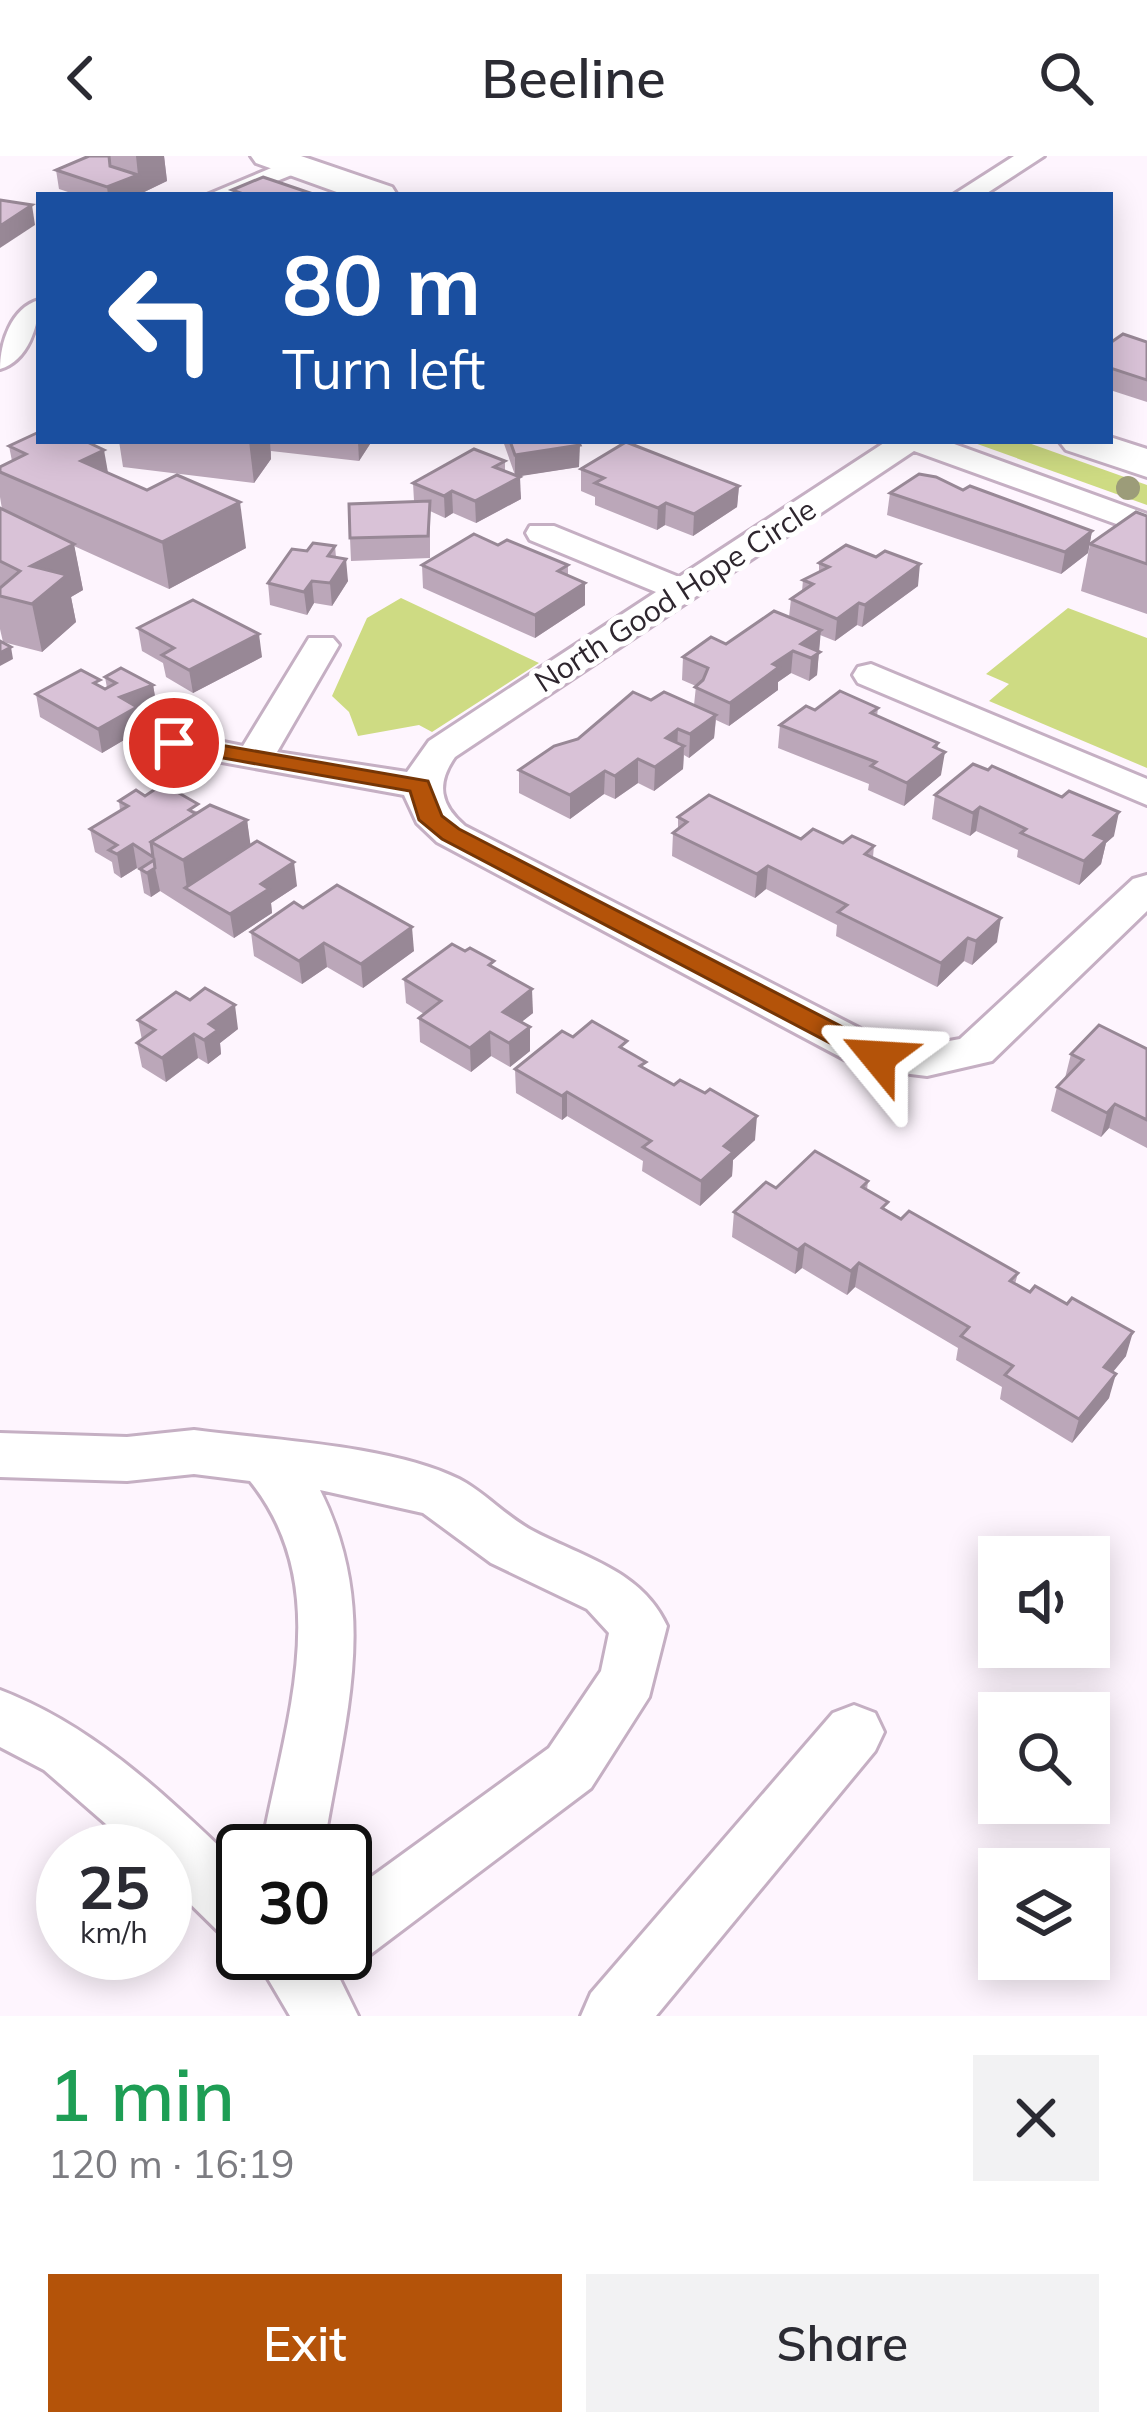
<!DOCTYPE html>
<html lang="en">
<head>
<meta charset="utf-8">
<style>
	body { margin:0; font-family:Mulish,sans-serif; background:#f2f2f3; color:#2b2b33; height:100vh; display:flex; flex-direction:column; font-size:45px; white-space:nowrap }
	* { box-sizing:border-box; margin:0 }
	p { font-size:39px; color:#7c7c81 }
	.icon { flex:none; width:66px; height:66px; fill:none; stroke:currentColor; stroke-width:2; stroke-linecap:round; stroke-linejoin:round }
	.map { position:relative; height:1860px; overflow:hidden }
	.side { display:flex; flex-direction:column; background:#fff; flex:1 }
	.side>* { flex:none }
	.guide { position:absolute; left:36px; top:36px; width:1077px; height:252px; border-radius:0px; box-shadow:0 6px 30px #0003; background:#1a4fa0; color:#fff; overflow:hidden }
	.buttons { position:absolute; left:978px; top:1380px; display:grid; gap:24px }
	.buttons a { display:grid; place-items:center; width:132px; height:132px; border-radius:0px; background:#fff; box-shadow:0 6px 30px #0003; font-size:60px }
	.speed { position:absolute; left:36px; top:1668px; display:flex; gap:24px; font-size:60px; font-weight:700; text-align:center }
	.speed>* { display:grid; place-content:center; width:156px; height:156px; border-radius:50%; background:#fff; box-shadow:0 6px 30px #0003; line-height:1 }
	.speed small { font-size:30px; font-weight:400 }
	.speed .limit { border:6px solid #111; border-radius:18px; background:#fff; color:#111 }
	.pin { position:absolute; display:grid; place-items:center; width:102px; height:102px; color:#fff; margin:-51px; border:6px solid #fff; border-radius:50%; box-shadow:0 3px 12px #0007 }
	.me { position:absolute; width:132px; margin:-66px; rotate:297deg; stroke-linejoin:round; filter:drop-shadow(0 0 9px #0008) }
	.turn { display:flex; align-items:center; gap:42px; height:252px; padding:0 48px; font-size:54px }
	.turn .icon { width:156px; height:156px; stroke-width:2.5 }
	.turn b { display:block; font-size:84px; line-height:102px }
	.round { display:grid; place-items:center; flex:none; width:126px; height:126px; border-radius:0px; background:#f2f2f3 }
	.summary { display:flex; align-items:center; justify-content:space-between; height:204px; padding:0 48px }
	h1 { font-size:72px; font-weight:600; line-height:90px; color:#1e9e55 }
	.cta { display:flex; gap:24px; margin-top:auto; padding:24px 48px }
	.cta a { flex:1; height:138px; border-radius:0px; background:#b45309; color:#fff; font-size:48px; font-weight:600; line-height:138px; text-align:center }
	.cta a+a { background:#f2f2f3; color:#2b2b33 }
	header { display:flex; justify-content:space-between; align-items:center; height:156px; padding:0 48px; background:#fff; font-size:54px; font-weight:600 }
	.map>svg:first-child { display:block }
</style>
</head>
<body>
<header><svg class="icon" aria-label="back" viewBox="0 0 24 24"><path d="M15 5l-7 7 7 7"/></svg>Beeline<svg class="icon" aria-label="search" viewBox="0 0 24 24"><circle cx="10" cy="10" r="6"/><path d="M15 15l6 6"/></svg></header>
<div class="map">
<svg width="1147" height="1860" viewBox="0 0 1147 1860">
	<rect width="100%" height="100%" fill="#fef5fe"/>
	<g fill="#cedb83">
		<polygon points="969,285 1023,285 1147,329 1147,349"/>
		<polygon points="401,442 539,507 432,576 419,569 358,580 349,556 332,540 367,462"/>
		<polygon points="1068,452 1147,482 1147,612 989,545 1009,528 986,518"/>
	</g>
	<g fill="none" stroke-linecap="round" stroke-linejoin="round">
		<g stroke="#c5afc3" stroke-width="6">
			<g id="minor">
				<polygon points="1014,0 1044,0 984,39 953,39"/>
				<polygon points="295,2 304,4 307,9 304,14 242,39 207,39"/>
				<path d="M39,144C39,169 28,205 0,213C0,187 11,152 39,144Z"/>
				<path d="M887,285H946L1147,358V379L914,295L455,601C436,628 440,649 465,670L890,888L927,889L960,883L1133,723L1147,719V755L992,905L927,920L861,912L437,686L417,667L404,639L161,595L155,587L161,579L174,576L243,590L309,482H333L339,489L277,596L407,616L429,585L656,436L530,384L526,377L530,370H554L679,421Z"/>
				<polygon points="871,508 1147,623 1147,649 858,527 853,519 858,511"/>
				<path d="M194,1274C270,1284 391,1289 459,1323C486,1337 507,1362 535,1376C585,1402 642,1415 667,1470L649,1541L591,1632L368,1800L345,1809L330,1803L358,1860H290L253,1797H345V1740L549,1592L601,1515L609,1477L587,1453L491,1407L423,1357L320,1334C382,1458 343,1567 323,1695H261C283,1571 338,1434 250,1325L194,1318L127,1325L0,1321V1277L127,1281Z"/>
				<path d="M0,1534C97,1571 169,1643 243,1713V1787L221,1778L165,1723V1695H137L44,1614L0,1591Z"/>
				<polygon points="854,1549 875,1557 884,1576 875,1595 656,1860 581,1860 591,1837 833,1557"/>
			</g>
		</g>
		<g stroke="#c5afc3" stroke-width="6">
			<g id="secondary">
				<polygon points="251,0 301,0 392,31 397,39 345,39 256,7"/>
				<polygon points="1110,281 1147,293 1147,321 1066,294 1059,285 1110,285"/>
			</g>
		</g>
		<use href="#minor" fill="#fff" fill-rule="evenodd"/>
		<use href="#secondary" fill="#fff" fill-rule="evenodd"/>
	</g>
	<circle fill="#9c9c79" cx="1128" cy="332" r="12"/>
	<g fill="#bba7b9">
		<polygon points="89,0 164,0 167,25 138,39 77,39 59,33 56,14"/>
		<polygon points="1147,186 1147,246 1110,234 1110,187"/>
		<polygon points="119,285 372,285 359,305 271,295 271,303 254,327 123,311"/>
		<polygon points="503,285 578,285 579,311 518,320 521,343 476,367 453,357 445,362 430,355 430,402 351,405 350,382 414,345 413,327 505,305 505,315 515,319"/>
		<polygon points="9,290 108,317 246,392 169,433 74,390 83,434 71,441 76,466 42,496 3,486 0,473 0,352 2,353 0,341 0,311 12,305"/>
		<polygon points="581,313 739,330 737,351 693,380 665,369 657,374 595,349 595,341 581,335"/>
		<polygon points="963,334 1092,375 1088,397 1061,418 887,359 890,337"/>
		<polygon points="1147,360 1147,458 1081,435 1090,388"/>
		<polygon points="498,389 568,409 568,420 585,449 535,482 423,432 422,409"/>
		<polygon points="335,390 336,401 348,425 332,450 314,447 307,459 270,449 268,427 307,395"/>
		<polygon points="819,407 918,430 862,471 857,469 835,485 820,479 817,519 809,525 791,517 778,526 778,534 729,570 716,564 714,582 689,602 684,599 683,613 654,635 638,627 615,643 604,638 570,663 519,637 519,614 651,544 694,549 696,530 682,524 683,501 726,488 789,461 791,443 802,435 803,424 819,416"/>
		<polygon points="138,472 262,501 193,537 166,521 163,507 142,495"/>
		<polygon points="105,521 153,529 157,552 139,559 141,574 102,597 40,561 36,538 102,532 105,533 107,532"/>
		<polygon points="878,552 877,560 937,592 941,619 904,650 868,634 869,628 778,592 780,569 815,554"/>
		<polygon points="935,639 1114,680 1106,687 1101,708 1079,729 1017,701 1018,694 976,675 970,680 932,663"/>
		<polygon points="145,640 199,656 247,664 250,689 297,730 271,747 272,757 234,782 160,735 151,741 144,737 140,714 137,712 121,722 114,717 112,706 95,696 90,673 120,654 119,645"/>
		<polygon points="678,661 801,683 874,690 873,701 997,786 972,809 964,805 937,831 836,780 837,769 766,733 755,742 672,700 673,677 678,673"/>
		<polygon points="303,752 414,795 363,832 327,811 302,828 254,800 251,776"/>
		<polygon points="494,812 533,857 521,866 530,871 530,895 510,911 491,900 471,916 420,886 419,862 424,858 406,847 404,823"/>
		<polygon points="138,864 238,873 220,887 221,898 208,908 198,902 166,926 142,911 137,887 142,884"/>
		<polygon points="573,881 627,895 645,913 755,984 733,1004 732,1020 700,1050 642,1015 643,1005 567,960 562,964 516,937 515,913"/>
		<polygon points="1147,893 1147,992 1109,972 1101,981 1051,955 1057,931 1065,922 1071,898"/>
		<polygon points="868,1025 867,1034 887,1055 1018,1117 1015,1128 1126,1200 1113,1216 1109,1242 1072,1287 1000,1243 1002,1231 956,1204 958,1192 855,1131 847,1139 802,1112 795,1118 732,1081 734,1056 776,1032"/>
	</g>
	<g fill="#988896">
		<polygon points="136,0 164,0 167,25 138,39 108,39 107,31 138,19"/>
		<polygon points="32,49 35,69 0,92 0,70"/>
		<polygon points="249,285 270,285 271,303 254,327"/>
		<polygon points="358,285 372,285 359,305"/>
		<polygon points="580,289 579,311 515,321 515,299"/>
		<polygon points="104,294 112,339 81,305"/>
		<polygon points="520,321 521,343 476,367 475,345"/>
		<polygon points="739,330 737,351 693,380 694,358"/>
		<polygon points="452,335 453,357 445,362 444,340"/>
		<polygon points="240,346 246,392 169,433 162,386"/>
		<polygon points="666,347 665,369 657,374 658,352"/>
		<polygon points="1092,375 1088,397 1061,418 1065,396"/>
		<polygon points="74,388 83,434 71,441 76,466 42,496 32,448 31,410"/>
		<polygon points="346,403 348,425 332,450 330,427"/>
		<polygon points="920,408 918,430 862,471 865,449"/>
		<polygon points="312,425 314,447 307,459 304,436"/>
		<polygon points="585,427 585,449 535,482 535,459"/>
		<polygon points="859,447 857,469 835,485 837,463"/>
		<polygon points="821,474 817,519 809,525 811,502 801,488"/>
		<polygon points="259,478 262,501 193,537 189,514"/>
		<polygon points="11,491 13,503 0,510 0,497"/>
		<polygon points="793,495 791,517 778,526 778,534 729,570 730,547 773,508"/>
		<polygon points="153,529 157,552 139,559 141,574 102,597 98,573 120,541"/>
		<polygon points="716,559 714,582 689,602 690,578"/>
		<polygon points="678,573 677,595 684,590 683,613 654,635 655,611 666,582"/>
		<polygon points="938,587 936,603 945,596 941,619 904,650 907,627"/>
		<polygon points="638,603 638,627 615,643 615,620"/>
		<polygon points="605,615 604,638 570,663 570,639"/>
		<polygon points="980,651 976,675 970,680 973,657"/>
		<polygon points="1119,656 1114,680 1106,687 1101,708 1079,729 1084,705 1094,679"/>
		<polygon points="247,664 254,713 187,733 183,704"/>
		<polygon points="133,688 137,712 121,722 117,698"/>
		<polygon points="294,706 297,730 271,747 272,757 234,782 230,758 261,728"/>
		<polygon points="768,710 766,733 755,742 757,718"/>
		<polygon points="155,712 160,735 151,741 147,717"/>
		<polygon points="1001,762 997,786 972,809 976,785"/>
		<polygon points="412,771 414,795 363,832 361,808"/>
		<polygon points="968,782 964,805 937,831 941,807"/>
		<polygon points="324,787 327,811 302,828 299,805"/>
		<polygon points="532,833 533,857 504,880 503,856"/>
		<polygon points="235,849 238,873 220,887 221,898 208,908 204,884 209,868"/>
		<polygon points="530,871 530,895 510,911 509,887"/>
		<polygon points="490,876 491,900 471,916 470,892"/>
		<polygon points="194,878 198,902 166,926 162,902"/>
		<polygon points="567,936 567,960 562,964 562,940"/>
		<polygon points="1115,948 1109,972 1101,981 1107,957"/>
		<polygon points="757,960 755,984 733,1004 732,1020 700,1050 701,1025 724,990"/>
		<polygon points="805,1088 802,1112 795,1118 798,1094"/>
		<polygon points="859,1107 855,1131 847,1139 851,1115"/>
		<polygon points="1133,1176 1126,1200 1097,1235 1104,1211"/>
		<polygon points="1116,1218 1109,1242 1072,1287 1079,1263"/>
	</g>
	<g fill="#d9c2d7" stroke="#988896" stroke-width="3">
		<polygon points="89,0 109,0 110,10 138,19 107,31 56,14"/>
		<polygon points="263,21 316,39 246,39 232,34"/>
		<polygon points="0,44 32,49 0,70"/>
		<polygon points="1123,178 1147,186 1147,224 1110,212 1110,187"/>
		<polygon points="39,276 39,285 85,285 104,294 81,305 147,334 177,319 240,346 162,386 0,316 0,311 26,298 9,290"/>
		<polygon points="510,285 578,285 580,289 515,299"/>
		<polygon points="626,286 739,330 694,358 666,347 658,352 595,327 604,322 581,313"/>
		<polygon points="474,293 505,305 494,311 520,321 475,345 452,335 444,340 413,327"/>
		<polygon points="919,318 936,321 963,334 970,330 1092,375 1065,396 890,337"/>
		<polygon points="430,345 428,380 350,382 349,348"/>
		<polygon points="0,352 74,388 31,410 67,419 32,448 0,440 0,432 20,415 0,405"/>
		<polygon points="1136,356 1147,360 1147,408 1090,388"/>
		<polygon points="474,378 498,389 507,384 568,409 558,415 585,427 535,459 422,409"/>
		<polygon points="313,387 335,390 328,400 346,403 330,427 312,425 304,436 268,427 292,393 307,395"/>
		<polygon points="846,389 876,401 885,395 920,408 865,449 859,447 837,463 791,443 813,428 803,424 829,411 819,407"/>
		<polygon points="193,444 259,478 189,514 162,499 174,492 138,472"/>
		<polygon points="774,455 821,474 801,488 820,496 811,502 793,495 773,508 779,511 730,547 695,531 703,524 708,512 683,501 711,481 726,488"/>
		<polygon points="0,485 11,491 0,497"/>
		<polygon points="121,512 153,529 120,541 137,551 98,573 36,538 81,514 100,524 94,527 105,533 116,527 105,521"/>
		<polygon points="840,535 878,552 871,557 938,587 934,591 945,596 907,627 871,610 876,606 780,569 806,550 815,554"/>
		<polygon points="633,536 651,544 664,536 716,559 690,578 678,573 666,582 684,590 655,611 638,603 615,620 605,615 570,639 519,614 554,590 578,583"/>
		<polygon points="973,608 988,614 992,610 1062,641 1069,635 1119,656 1094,679 1106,684 1084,705 1021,677 1026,673 980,651 973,657 935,639"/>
		<polygon points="163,628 198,648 189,654 196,658 151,686 153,701 133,688 117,698 109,694 117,689 90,673 128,650 119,645 136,634 145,640"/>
		<polygon points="709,639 801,683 813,673 843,687 852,680 874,690 865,698 1001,762 976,785 968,782 941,807 838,756 847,749 768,710 757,718 673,677 687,666 678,661"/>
		<polygon points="210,649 247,664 183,704 151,686"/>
		<polygon points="257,685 294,706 261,728 269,733 230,758 185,732"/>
		<polygon points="154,704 155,712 147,717 140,713"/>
		<polygon points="337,729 412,771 361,808 324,787 299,805 251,776 294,746 303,752"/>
		<polygon points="452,788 465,795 470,792 494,805 489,809 532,833 503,856 530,871 509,887 490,876 470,892 419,862 441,845 404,823"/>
		<polygon points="205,832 235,849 209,868 218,874 204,884 194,878 162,902 137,887 155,874 138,864 176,836 190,844"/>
		<polygon points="592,865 627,885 620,891 646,906 640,910 674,929 680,924 705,937 710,933 757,960 724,990 733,996 701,1025 643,991 651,985 567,936 562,940 515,913 562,875 573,881"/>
		<polygon points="1099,869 1147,893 1147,964 1115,948 1107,957 1057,931 1083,904 1071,898"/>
		<polygon points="815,995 868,1025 862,1031 888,1046 882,1052 901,1063 909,1055 1018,1117 1010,1125 1030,1136 1035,1130 1067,1148 1072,1142 1133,1176 1104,1211 1116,1218 1079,1263 1005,1219 1013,1210 961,1180 969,1171 859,1107 851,1115 805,1088 798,1094 734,1056 766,1026 776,1032"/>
	</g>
	<polygon fill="#b45309" stroke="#753606" stroke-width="3" points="174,581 428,625 442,660 459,673 887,894 891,901 887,907 868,907 442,683 419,664 410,635 166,592 163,587"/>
	<g text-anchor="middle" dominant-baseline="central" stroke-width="10" stroke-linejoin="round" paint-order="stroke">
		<g font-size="30" fill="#2e262e" stroke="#fff">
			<text transform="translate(675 439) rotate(-33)">North Good Hope Circle</text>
		</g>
	</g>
</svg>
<div class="buttons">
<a><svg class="icon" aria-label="sound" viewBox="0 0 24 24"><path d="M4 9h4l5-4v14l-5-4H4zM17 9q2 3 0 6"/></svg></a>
<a><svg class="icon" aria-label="search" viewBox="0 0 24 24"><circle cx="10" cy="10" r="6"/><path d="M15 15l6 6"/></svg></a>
<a><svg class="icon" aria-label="layers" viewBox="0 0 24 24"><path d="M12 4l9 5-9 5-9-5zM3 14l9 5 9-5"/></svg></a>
</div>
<div class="speed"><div>25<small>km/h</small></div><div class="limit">30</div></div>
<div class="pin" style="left:174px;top:587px;background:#d93025"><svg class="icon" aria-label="arrive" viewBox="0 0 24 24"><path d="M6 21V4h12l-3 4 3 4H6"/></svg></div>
<svg class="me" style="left:878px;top:901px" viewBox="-20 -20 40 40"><path d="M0-17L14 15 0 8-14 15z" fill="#b45309" stroke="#fff" stroke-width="4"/></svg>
<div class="guide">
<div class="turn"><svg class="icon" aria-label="left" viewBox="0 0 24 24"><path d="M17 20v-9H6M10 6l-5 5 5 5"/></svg><div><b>80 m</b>Turn left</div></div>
</div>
</div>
<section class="side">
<div class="summary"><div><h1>1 min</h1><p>120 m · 16:19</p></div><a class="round"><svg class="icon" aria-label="close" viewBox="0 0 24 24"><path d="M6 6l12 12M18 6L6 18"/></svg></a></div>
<div class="cta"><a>Exit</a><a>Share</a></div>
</section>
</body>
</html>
